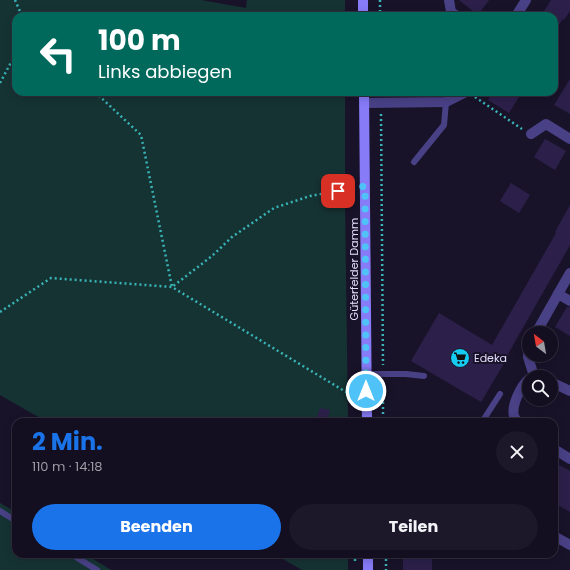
<!DOCTYPE html>
<html lang="de">
<head>
<meta charset="utf-8">
<style>
	body { margin:0; font-family:Poppins,sans-serif; background:#1c1729; color:#f1f3f6; height:100vh; display:flex; flex-direction:column; font-size:15px; white-space:nowrap }
	* { box-sizing:border-box; margin:0 }
	p { font-size:13px; color:#9d9ca5 }
	.icon { flex:none; width:22px; height:22px; fill:none; stroke:currentColor; stroke-width:2; stroke-linecap:round; stroke-linejoin:round }
	.map { position:relative; flex:1; overflow:hidden }
	.sheet { position:absolute; left:12px; top:418px; width:546px; height:140px; display:flex; flex-direction:column; background:#130e20; border-radius:12px; box-shadow:0 2px 10px #0003,0 0 0 1px #322e3e }
	.sheet>* { flex:none }
	.top-card { position:absolute; left:12px; top:12px; width:546px; height:84px; border-radius:12px; box-shadow:0 2px 10px #0003,0 0 0 1px #322e3e; background:#00695c; color:#fff; overflow:hidden }
	.needle { width:26px; rotate:329deg }
	.fabs { position:absolute; left:522px; top:326px; display:grid; gap:8px }
	.fabs a { display:grid; place-items:center; width:36px; height:36px; border-radius:50%; background:#130e20; box-shadow:0 2px 10px #0003,0 0 0 1px #322e3e; font-size:20px }
	.pin { position:absolute; display:grid; place-items:center; width:34px; height:34px; color:#fff; margin:-17px; border-radius:8px; box-shadow:0 2px 6px #0006 }
	.me { position:absolute; width:44px; margin:-22px; rotate:0deg; stroke-linejoin:round; filter:drop-shadow(0 0 3px #0008) }
	.turn { display:flex; align-items:center; gap:14px; height:84px; padding:0 20px; font-size:18px }
	.turn .icon { width:52px; height:52px; stroke-width:2.5 }
	.turn b { display:block; font-size:28px; line-height:34px }
	.round { display:grid; place-items:center; flex:none; width:42px; height:42px; border-radius:21px; background:#1c1729 }
	.summary { display:flex; align-items:center; justify-content:space-between; height:68px; padding:0 20px }
	h1 { font-size:24px; font-weight:700; line-height:30px; color:#1a73e8 }
	.cta { display:flex; gap:8px; margin-top:auto; padding:8px 20px }
	.cta a { flex:1; height:46px; border-radius:24px; background:#1a73e8; color:#fff; font-size:16px; font-weight:700; line-height:46px; text-align:center }
	.cta a+a { background:#1c1729; color:#f1f3f6 }
	.map>svg:first-child { display:block }
</style>
</head>
<body>
<div class="map">
<svg width="570" height="570" viewBox="0 0 570 570">
	<rect width="100%" height="100%" fill="#19132a"/>
	<g fill="#163334">
		<polygon points="0,0 201,0 246,8 247,0 345,0 345,16 16,16 16,92 345,92 345,201 348,422 47,422 0,395"/>
		<polygon points="0,503 16,512 16,554 85,554 111,570 0,570"/>
		<polygon points="274,554 348,554 348,570 302,570"/>
	</g>
	<g fill="#2c204a">
		<polygon points="459,0 489,0 478,15"/>
		<polygon points="551,0 570,0 570,11 564,20 563,19 554,32 554,16 541,16"/>
		<polygon points="570,79 570,114 554,105"/>
		<polygon points="493,92 522,92 509,113 488,100"/>
		<polygon points="545,139 566,151 555,170 534,157"/>
		<polygon points="511,183 530,195 519,213 500,201"/>
		<polygon points="570,205 570,245 508,354 509,355 481,402 411,361 439,313 492,345 556,233 555,232"/>
		<polygon points="567,307 570,307 570,336 555,327"/>
		<polygon points="320,408 330,410 327,422 315,422"/>
		<polygon points="554,462 570,471 570,512 554,503"/>
		<rect x="403" y="554" width="29" height="16"/>
	</g>
	<g fill="none" stroke-linecap="round" stroke-linejoin="round">
		<g stroke="#39b5b7" stroke-width="2.5" stroke-dasharray="2 3" stroke-linecap="butt">
			<polyline points="15,0 22,16"/>
			<polyline points="380,0 380,16"/>
			<polyline points="0,83 16,53"/>
			<polyline points="95,92 141,135 172,287 212,256 232,237 274,208 310,196 355,188"/>
			<polyline points="475,97 522,129"/>
			<polyline points="381,114 383,365"/>
			<polyline points="0,312 51,278 172,287 356,398"/>
			<polyline points="383,382 383,422"/>
			<polyline points="355,554 355,563"/>
			<polyline points="386,554 386,570"/>
		</g>
		<g stroke="#494186" stroke-width="6">
			<polyline points="414,162 444,125 446,102"/>
			<polyline points="366,374 406,374 424,376"/>
			<polyline points="482,422 500,394"/>
			<polyline points="0,511 16,521"/>
			<polyline points="71,554 97,570"/>
		</g>
		<g stroke="#494186" stroke-width="10">
			<polyline points="449,0 451,12 457,16"/>
			<polyline points="516,16 526,0"/>
			<polyline points="365,103 446,102 466,92"/>
			<polyline points="531,134 546,124 570,139"/>
			<polyline points="570,273 558,294 570,301"/>
			<polyline points="536,333 558,294"/>
			<polyline points="529,345 528,357 534,376"/>
			<polyline points="551,382 570,391"/>
			<path d="M517,422C516,420 515,418 514,416C511,406 521,385 529,379"/>
			<polyline points="554,449 570,459"/>
			<polyline points="554,536 570,545"/>
		</g>
		<g stroke="#877bf7" stroke-width="10">
			<polyline points="363,0 363,16"/>
			<polyline points="364,92 367,422"/>
			<polyline points="368,554 368,570"/>
		</g>
	</g>
	<g fill="none" stroke-linecap="round" stroke-linejoin="round">
		<polyline stroke="#4fc3f7" stroke-width="7" stroke-dasharray="0 12.6" points="338,191 365,186 366,391"/>
	</g>
	<defs>
		<g id="supermarket-disc" transform="scale(1)"><circle r="9.5" fill="#16cbf1" stroke="#19132a"/><path d="M-6-5.5h2.5l.6 2H6L4.5 2H-2.5L-4.4-4H-6ZM-1.5 3.2a1.3 1.3 0 1 0 .1 0ZM3 3.2a1.3 1.3 0 1 0 .1 0Z" fill="#111"/></g>
	</defs>
	<g fill-rule="evenodd">
		<use href="#supermarket-disc" x="460" y="358"/>
	</g>
	<g text-anchor="middle" dominant-baseline="central" stroke-width="4" stroke-linejoin="round" paint-order="stroke">
		<g font-size="11" fill="#e4defd" stroke="#19132a">
			<text transform="translate(354 269) rotate(-90)">Güterfelder Damm</text>
		</g>
		<g font-size="11" fill="#e4defd" stroke="#19132a" text-anchor="start">
			<text x="474" y="358">Edeka</text>
		</g>
	</g>
</svg>
<div class="fabs">
<a><svg class="needle" viewBox="-14 -14 28 28"><path d="M0-13l5 13h-10z" fill="#e53935"/><path d="M0 13l5-13h-10z" fill="#9d9ca5"/></svg></a>
<a><svg class="icon" aria-label="search" viewBox="0 0 24 24"><circle cx="10" cy="10" r="6"/><path d="M15 15l6 6"/></svg></a>
</div>
<div class="pin" style="left:338px;top:191px;background:#d93025"><svg class="icon" aria-label="arrive" viewBox="0 0 24 24"><path d="M6 21V4h12l-3 4 3 4H6"/></svg></div>
<svg class="me" style="left:366px;top:391px" viewBox="-20 -20 40 40"><circle r="17" fill="#4fc3f7" stroke="#fff" stroke-width="3"/><path d="M0-11L8 9 0 5-8 9z" fill="#fff"/></svg>
<div class="top-card">
<div class="turn"><svg class="icon" aria-label="left" viewBox="0 0 24 24"><path d="M17 20v-9H6M10 6l-5 5 5 5"/></svg><div><b>100 m</b>Links abbiegen</div></div>
</div>
<section class="sheet">
<div class="summary"><div><h1>2 Min.</h1><p>110 m · 14:18</p></div><a class="round"><svg class="icon" aria-label="close" viewBox="0 0 24 24"><path d="M6 6l12 12M18 6L6 18"/></svg></a></div>
<div class="cta"><a>Beenden</a><a>Teilen</a></div>
</section>
</div>
</body>
</html>
